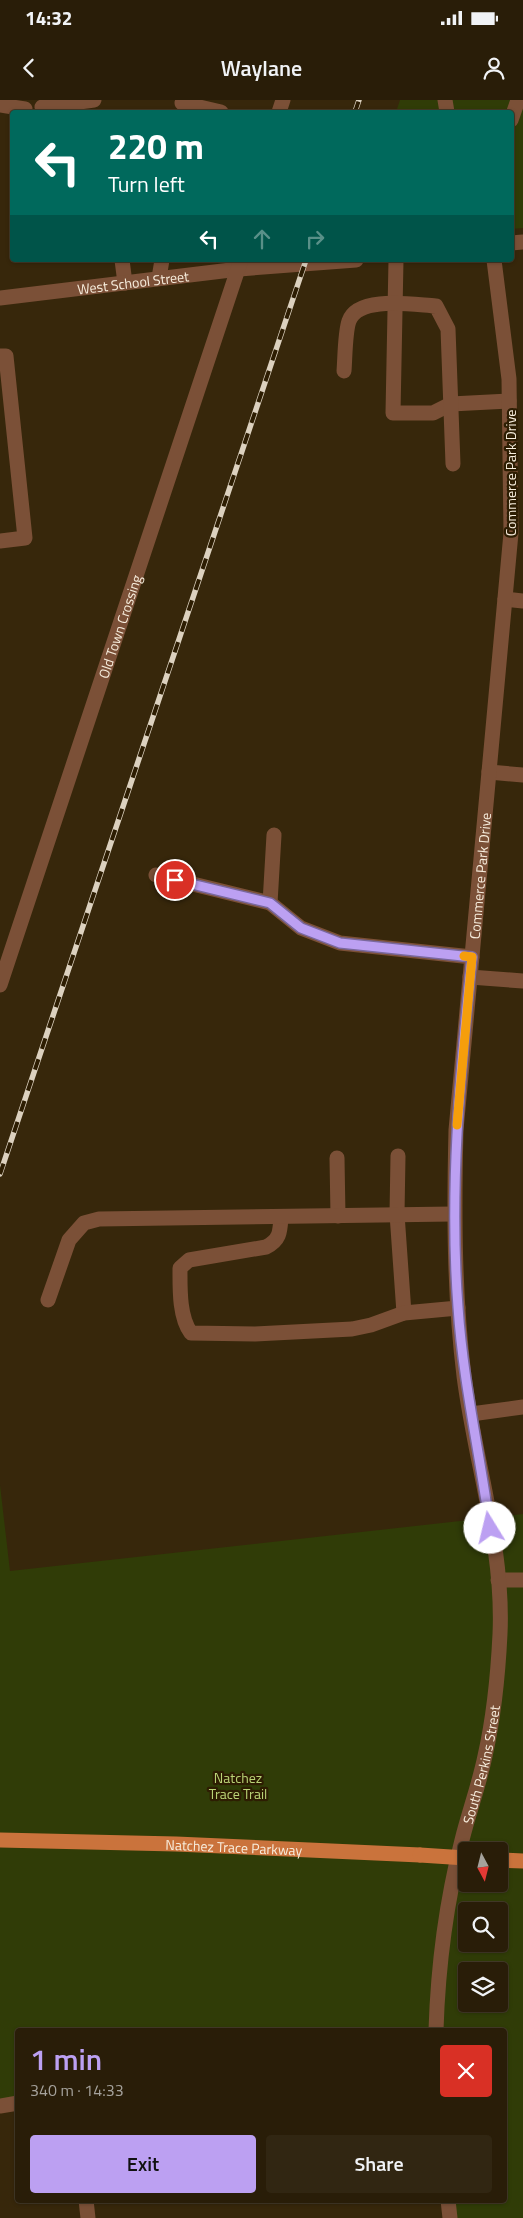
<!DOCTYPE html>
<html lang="en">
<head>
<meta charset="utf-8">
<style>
	body { margin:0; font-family:"Titillium Web",sans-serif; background:#312612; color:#f1f3f6; height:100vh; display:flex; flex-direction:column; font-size:19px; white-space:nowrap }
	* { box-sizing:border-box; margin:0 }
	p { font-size:16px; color:#a5a29c }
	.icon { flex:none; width:28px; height:28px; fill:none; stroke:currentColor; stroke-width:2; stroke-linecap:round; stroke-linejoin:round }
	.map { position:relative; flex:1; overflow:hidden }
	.panel { position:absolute; left:15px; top:1928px; width:492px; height:175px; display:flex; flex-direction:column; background:#291d08; border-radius:5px; box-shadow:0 1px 4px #0004,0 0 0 1px #453b29 }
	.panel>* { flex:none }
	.top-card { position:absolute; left:10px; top:10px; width:504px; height:152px; border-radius:5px; box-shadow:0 1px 4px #0004,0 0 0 1px #453b29; background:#00695c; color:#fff; overflow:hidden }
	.needle { width:32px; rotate:173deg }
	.tools { position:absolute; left:458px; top:1742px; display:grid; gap:10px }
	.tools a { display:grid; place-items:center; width:50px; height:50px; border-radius:5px; background:#291d08; box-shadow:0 1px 4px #0004,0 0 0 1px #453b29; font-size:25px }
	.pin { position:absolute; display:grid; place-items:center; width:42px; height:42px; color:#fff; margin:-21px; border:2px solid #fff; border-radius:50%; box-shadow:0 1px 5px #0007 }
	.me { position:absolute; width:55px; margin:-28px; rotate:351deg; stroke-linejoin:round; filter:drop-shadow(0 0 4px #0008) }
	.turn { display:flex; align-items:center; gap:18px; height:105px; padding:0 15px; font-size:22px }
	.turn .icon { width:65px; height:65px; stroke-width:2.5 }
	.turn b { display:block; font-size:35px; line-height:42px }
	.lanes { display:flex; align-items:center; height:48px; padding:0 15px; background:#0003; justify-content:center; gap:25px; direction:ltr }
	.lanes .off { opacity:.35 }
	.round { display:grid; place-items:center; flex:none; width:52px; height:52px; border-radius:5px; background:#312612 }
	.headline { display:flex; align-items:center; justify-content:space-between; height:85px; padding:0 15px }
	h1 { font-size:30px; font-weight:600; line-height:38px; color:#bca0f2 }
	.action { display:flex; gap:10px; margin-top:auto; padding:10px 15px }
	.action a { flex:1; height:58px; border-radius:5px; background:#bca0f2; color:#111; font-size:20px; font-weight:600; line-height:58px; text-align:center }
	.action a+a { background:#312612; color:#f1f3f6 }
	.status { display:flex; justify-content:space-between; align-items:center; height:35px; padding:0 25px; background:#291d08; direction:ltr }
	.status svg { height:14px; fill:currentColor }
	header { display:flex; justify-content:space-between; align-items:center; height:65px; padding:0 15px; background:#291d08; font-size:22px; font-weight:600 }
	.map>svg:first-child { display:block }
</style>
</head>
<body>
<div class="status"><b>14:32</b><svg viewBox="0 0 49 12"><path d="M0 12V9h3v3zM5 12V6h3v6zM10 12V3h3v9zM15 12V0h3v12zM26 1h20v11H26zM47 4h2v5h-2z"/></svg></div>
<header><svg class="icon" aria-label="back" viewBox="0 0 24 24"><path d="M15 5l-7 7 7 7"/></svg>Waylane<svg class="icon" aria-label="person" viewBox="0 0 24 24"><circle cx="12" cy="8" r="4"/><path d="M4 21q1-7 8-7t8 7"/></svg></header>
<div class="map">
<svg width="523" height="2118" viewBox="0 0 523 2118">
	<rect width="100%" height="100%" fill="#37270b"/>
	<g fill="#303c07" fill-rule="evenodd">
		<polygon points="400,0 523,0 523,128 511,129 511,12 396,12"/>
		<path d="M0,1385L10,1471L523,1414V2118H445L443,2100H505V1930H18L17,2003L0,2005ZM466,1751H499V1784H466ZM466,1811H499V1844H466ZM466,1871H499V1904H466Z"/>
	</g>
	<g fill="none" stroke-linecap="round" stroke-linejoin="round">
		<g stroke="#7b5037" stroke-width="15">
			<polyline points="445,0 447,12"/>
			<polyline points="182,3 221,12"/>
			<polyline points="0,5 25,9"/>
			<polyline points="42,7 94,0"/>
			<polyline points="279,12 283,0"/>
			<polyline points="511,20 518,0"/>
			<polyline points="511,143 523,142"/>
			<polyline points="122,160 125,183"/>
			<polyline points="396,160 393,313 433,313 451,304 509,301"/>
			<polyline points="159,178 162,160"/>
			<path id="s1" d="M0,198L239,169L356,160"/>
			<polyline points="0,256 6,256 25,438 0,441"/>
			<path d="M344,271C345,259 345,232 349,221C358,195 415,205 436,206L448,229L453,364"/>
			<polyline points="505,499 523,501"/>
			<polyline points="489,672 523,675"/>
			<polyline points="156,775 270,803 301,828 340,843 472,857"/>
			<polyline points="270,803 274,735"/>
			<polyline points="470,877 523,881"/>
			<path id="s2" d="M0,885L241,160"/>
			<polyline points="398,1056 397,1114 404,1213"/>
			<polyline points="337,1058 338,1116"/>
			<path d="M281,1117C280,1132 280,1140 266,1147L189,1160L180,1168C180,1188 179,1217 191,1233L255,1234L352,1229L371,1225L404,1213L458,1208"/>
			<polyline points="48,1200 69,1140 84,1123 99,1119 453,1114"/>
			<polyline points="471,1314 523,1307"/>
			<polyline points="498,1480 523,1480"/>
			<path id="s3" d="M436,1930C438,1866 446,1803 462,1740C469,1712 479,1685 485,1656C494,1616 498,1575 500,1534C504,1447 475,1362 464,1276C454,1194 454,1112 456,1030L511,433L509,279L494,160"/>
			<polyline points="0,2006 18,2003"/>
			<polyline points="86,2100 88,2118"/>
			<polyline points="448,2100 450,2118"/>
		</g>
		<g stroke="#ca733c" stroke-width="15">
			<path id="s4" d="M0,1740L176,1744L420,1755"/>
			<polyline points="499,1760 523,1761"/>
		</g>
		<g stroke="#dcd1bf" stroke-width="5.5">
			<g id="rail">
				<polyline points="355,12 359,0"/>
				<polyline points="0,1074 306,160"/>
			</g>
		</g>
		<use href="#rail" stroke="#2d1d02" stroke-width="4" stroke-dasharray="11" stroke-linecap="butt"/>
		<polyline stroke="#ca733c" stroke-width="15" points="420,1755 466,1758"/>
	</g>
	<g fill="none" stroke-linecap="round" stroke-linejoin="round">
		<g stroke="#7a689d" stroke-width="12">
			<path id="route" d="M175,780L270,803L301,828L340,843L472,857C460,974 449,1090 458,1207C463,1282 480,1354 490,1428"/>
		</g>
		<use href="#route" stroke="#bca0f2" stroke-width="9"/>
		<polyline stroke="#f59e0b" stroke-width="9" points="457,1025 472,857 464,856"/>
	</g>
	<g text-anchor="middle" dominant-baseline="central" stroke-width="4.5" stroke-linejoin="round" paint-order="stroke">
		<g font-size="14" fill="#f8eede" stroke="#2d1d02">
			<text stroke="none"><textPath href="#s1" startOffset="134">West School Street</textPath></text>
			<text transform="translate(510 373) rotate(-90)">Commerce Park Drive</text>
			<text stroke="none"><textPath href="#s2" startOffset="378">Old Town Crossing</textPath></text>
			<text stroke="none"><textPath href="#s3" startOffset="1165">Commerce Park Drive</textPath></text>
			<text stroke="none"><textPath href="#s3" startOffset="270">South Perkins Street</textPath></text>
			<text stroke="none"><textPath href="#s4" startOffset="234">Natchez Trace Parkway</textPath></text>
		</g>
		<g font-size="14" fill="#bad376" stroke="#2d1d02">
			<text x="238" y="1677">Natchez<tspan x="238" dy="16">Trace Trail</tspan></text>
		</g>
	</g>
</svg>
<div class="tools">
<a><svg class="needle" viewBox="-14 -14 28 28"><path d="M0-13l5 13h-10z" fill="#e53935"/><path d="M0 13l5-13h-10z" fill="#a5a29c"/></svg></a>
<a><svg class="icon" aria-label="search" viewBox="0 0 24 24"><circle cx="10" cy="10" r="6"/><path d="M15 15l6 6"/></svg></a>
<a><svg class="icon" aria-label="layers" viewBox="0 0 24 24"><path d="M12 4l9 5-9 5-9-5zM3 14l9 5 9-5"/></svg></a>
</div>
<div class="pin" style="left:175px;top:780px;background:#d93025"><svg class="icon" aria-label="arrive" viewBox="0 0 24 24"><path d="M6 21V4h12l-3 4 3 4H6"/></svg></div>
<svg class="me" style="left:490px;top:1428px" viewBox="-20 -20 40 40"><circle r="19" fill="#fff"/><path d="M0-13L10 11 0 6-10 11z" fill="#bca0f2"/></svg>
<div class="top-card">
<div class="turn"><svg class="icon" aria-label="left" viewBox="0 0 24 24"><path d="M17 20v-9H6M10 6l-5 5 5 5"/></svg><div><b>220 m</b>Turn left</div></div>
<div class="lanes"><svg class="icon" aria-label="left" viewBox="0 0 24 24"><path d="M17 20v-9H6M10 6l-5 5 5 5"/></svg><svg class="icon off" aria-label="ahead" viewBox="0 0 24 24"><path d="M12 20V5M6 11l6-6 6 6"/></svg><svg class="icon off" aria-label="right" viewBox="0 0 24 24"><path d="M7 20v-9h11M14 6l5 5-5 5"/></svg></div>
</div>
<section class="panel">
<div class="headline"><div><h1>1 min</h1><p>340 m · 14:33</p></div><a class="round" style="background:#d93025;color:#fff"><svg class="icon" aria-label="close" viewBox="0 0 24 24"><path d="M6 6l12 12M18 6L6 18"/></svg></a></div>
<div class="action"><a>Exit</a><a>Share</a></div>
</section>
</div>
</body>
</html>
